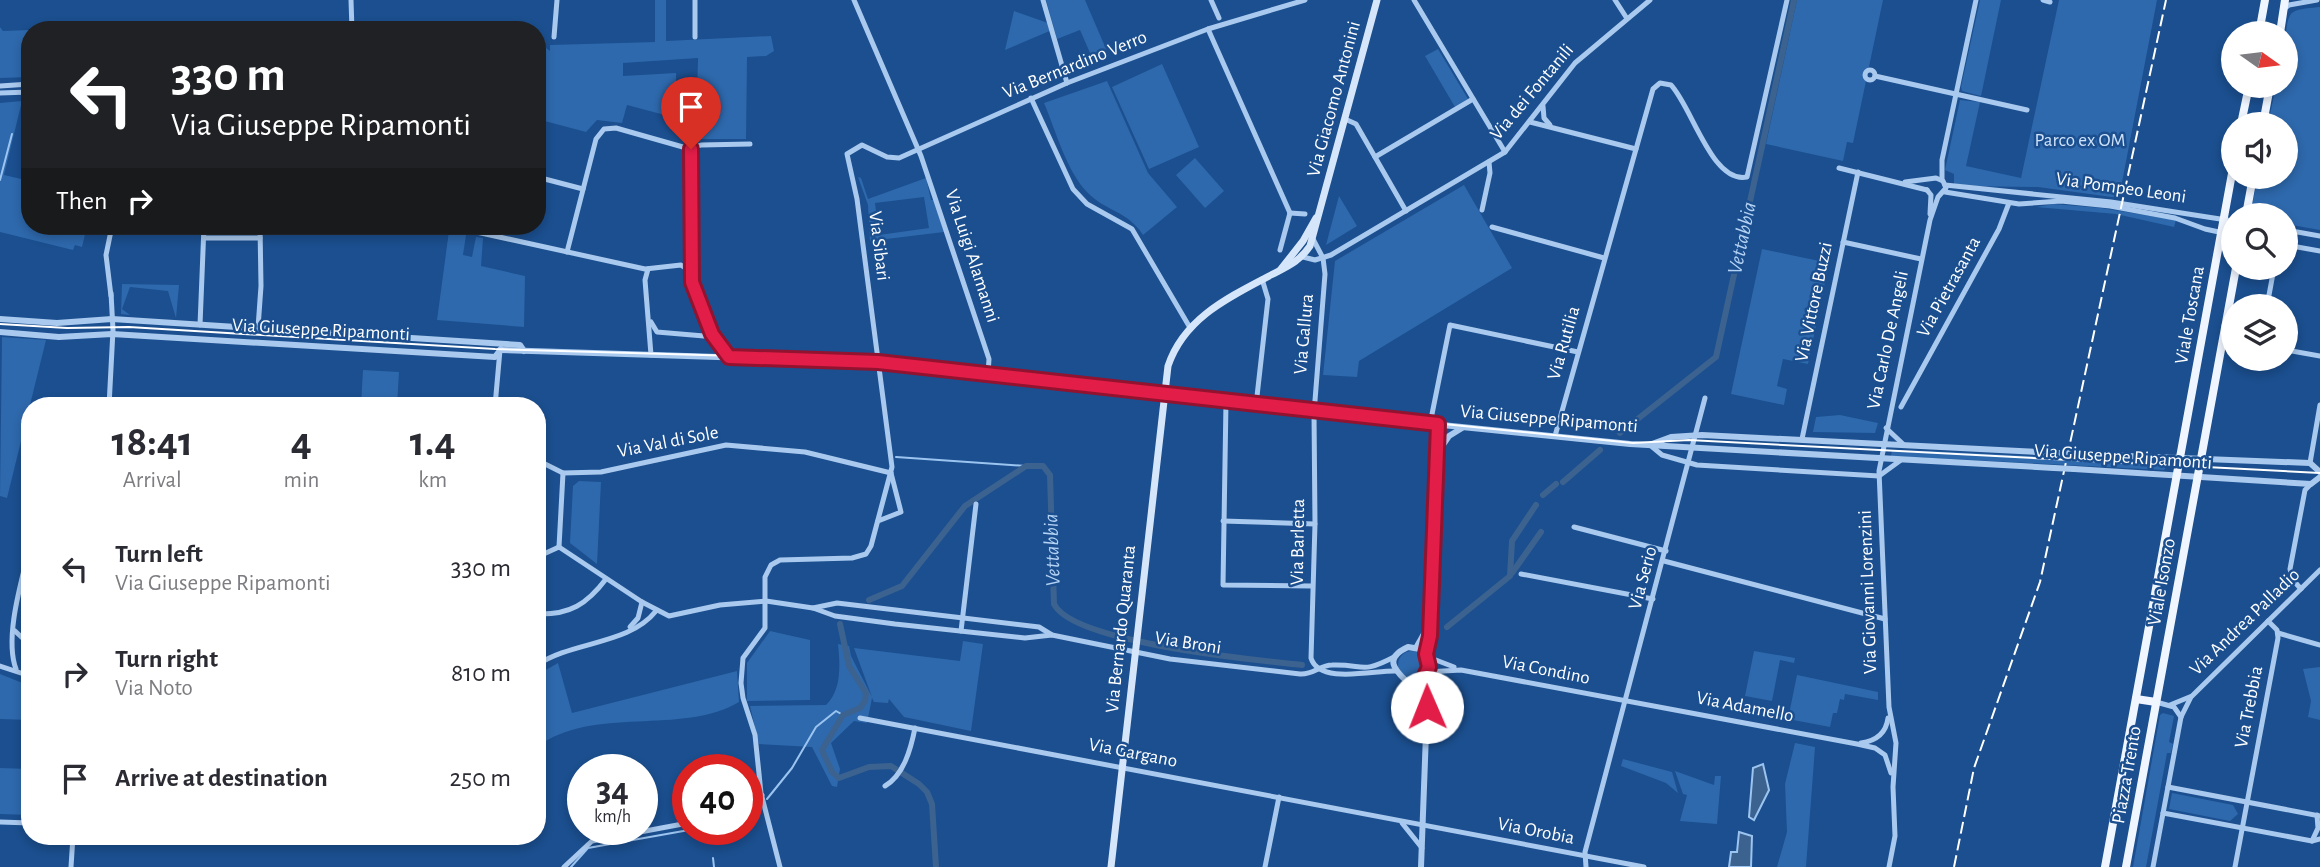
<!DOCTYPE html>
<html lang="en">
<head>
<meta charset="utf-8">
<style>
	body { margin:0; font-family:"Alegreya Sans",sans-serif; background:#f2f2f3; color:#2b2b33; height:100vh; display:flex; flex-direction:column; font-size:26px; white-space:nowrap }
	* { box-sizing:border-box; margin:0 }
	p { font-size:23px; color:#7c7c81 }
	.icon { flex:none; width:38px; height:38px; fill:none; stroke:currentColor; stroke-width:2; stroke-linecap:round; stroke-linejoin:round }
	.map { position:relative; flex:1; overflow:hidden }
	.drawer { position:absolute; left:21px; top:397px; width:525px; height:448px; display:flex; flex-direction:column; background:#fff; border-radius:28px; box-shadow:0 4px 10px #0003 }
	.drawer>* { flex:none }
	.hud { position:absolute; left:21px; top:21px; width:525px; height:214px; border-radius:28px; box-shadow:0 4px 10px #0003; background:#202124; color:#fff; overflow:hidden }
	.needle { width:46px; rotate:104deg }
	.controls { position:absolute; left:2221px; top:21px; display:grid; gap:14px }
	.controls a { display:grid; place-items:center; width:77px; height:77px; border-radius:50%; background:#fff; box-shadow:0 4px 10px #0003; font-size:35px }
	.speed { position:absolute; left:567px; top:754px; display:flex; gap:14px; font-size:35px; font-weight:700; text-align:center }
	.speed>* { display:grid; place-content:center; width:91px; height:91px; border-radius:50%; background:#fff; box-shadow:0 4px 10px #0003; line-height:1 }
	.speed small { font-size:18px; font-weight:400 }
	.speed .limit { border:10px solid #d22; background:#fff; color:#111 }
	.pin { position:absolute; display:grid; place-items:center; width:60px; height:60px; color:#fff; margin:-72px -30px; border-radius:50% 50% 50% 0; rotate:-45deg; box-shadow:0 0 7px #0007 }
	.pin .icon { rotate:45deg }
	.me { position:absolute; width:77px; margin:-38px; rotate:359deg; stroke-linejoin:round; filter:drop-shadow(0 0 5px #0008) }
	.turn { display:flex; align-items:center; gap:24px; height:147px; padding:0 35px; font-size:32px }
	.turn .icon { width:91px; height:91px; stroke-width:2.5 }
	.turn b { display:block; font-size:49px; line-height:60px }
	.then { display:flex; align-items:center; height:66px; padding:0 35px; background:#0003; gap:14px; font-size:26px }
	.eta { display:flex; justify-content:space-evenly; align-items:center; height:119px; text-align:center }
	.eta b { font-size:42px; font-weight:700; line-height:49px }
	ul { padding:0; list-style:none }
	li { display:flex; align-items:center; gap:21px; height:105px; padding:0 35px }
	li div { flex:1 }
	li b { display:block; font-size:26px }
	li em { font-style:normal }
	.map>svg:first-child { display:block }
</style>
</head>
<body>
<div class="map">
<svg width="2320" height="867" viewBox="0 0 2320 867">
	<rect width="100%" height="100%" fill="#1b4f8f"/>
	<g fill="#2e69ad" fill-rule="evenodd">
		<polygon points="655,0 666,0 666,41 771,36 774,51 766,56 747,57 746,139 696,139 698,58 623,63 623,76 676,73 676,118 627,105 622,123 597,120 586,132 541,120 544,106 537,103 537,41 550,51 550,45 655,42"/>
		<polygon points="1046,0 1085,0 1109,56 1094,62 1080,30 1057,39"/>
		<polygon points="1797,0 1883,0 1853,143 1847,142 1843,161 1766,144"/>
		<polygon points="1980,0 2001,0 1981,96 1962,91 1961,87"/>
		<polygon points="2059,0 2157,0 2119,198 2038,187 1954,186 1954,174 1945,170 1960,100 1980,102 1966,166 2021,178"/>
		<path d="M2320,7V230L2286,224V215H2250L2258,177H2286V124H2268L2276,86H2286C2286,71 2282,22 2292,13C2298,8 2312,8 2320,7Z"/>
		<polygon points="1014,11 1048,23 1052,30 1005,50"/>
		<polygon points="0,27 3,31 30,30 30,77 0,78"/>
		<polygon points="1438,49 1468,99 1455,107 1425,56"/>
		<polygon points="1162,64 1199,147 1149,169 1112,87"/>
		<path d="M1107,81L1148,173L1177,207L1143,235C1127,210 1106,212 1087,192C1066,170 1056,131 1044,103Z"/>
		<polygon points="22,101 4,175 30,181 30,226 87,226 82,247 75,245 73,250 0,232 0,103"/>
		<polygon points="1195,158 1224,191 1205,208 1176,175"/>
		<path d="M858,177L861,178L868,199L926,178L931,200H934L944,232L870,241L868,205ZM924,197L929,228L879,235L875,203Z"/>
		<polygon points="1464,185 1512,268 1359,361 1357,377 1323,375 1335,261"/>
		<polygon points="1339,196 1357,226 1326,245"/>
		<polygon points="2054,204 2101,208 2176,220 2174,227 2116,214 2036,207"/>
		<polygon points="449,231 466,235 463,255 472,257 476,237 483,238 481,266 525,276 524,327 437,320"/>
		<polygon points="1762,249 1829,263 1808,364 1783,359 1777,386 1787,389 1784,405 1731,394"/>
		<polygon points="122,284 179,285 176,318 168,291 130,287 122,309 130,315 121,314"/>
		<polygon points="2,337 46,340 7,498 0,496"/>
		<polygon points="363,370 399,372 397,406 361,406"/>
		<polygon points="1840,415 1878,423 1875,433 1813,432 1816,417"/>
		<polygon points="1892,450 1928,451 2170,463 2164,470 1891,456"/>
		<polygon points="579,481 601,482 597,564 570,543 573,486"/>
		<polygon points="770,631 810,640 810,700 747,701 747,663"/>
		<path d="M963,641L983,644L971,731L904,717L889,699L888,703L874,702L872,698L867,723L854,721L831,743L840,769L837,787L832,786L812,747L759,744L750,706L826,705C842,690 840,664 838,644L849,646L851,656L872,697L854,648L960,661Z"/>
		<polygon points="1754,651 1795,658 1794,663 1780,660 1772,701 1745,696"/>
		<circle cx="1412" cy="665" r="14"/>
		<path d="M558,663L572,713L737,671L739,702C682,736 592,705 537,747V675Z"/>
		<polygon points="2320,667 2320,720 2308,717 2311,701 2303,669"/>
		<polygon points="0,674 30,686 30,720 0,719"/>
		<polygon points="1797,675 1878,692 1878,700 1845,694 1844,700 1840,699 1837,713 1833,713 1830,727 1788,719"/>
		<polygon points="2163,713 2174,716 2169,742 2173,744 2171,753 2167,753 2146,867 2133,867 2160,715"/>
		<polygon points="1795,743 1815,747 1806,867 1777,867 1787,832 1785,784"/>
		<polygon points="1623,759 1672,772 1678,793 1666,783 1621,766"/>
		<polygon points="0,768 30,769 30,815 0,814"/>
		<polygon points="1675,771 1714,785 1715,776 1721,776 1717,824 1680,821 1687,795 1683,794"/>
		<polygon points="2172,793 2233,805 2238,814 2230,821 2169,809"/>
	</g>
	<g fill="#3c6290" stroke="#9cc4f0" stroke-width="2">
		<polygon points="1763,764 1769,790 1754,820 1749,817 1753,768"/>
		<polygon points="1739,832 1752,836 1751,867 1729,867 1731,852 1737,852"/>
	</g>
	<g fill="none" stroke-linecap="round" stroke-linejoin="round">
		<g stroke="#9cc4f0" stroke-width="2">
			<polyline points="0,180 12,134"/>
			<polyline points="896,457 1026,466"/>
			<polyline points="767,799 792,768 816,727 836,711 843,715"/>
			<polyline points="747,812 757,805"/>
			<polyline points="713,858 714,867"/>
			<polyline points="571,867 588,848 689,830"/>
		</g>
		<g stroke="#3c6290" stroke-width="6">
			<polyline points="1620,433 1716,357 1794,0"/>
			<polyline points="1563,482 1600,450"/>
			<polyline points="1543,495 1556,484"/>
			<polyline points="1512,573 1541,532"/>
			<path d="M869,600L902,586L965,506L1026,466H1043L1050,475L1054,604C1073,643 1256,660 1302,665"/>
			<polyline points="840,624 849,666 866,693 865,701 860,708 843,715 822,750 832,772 839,778 869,767 891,766 919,784 927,792 932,804 936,867"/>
			<polyline points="1447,627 1510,576 1512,541 1536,505"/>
		</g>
		<g stroke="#a9c9ee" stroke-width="5">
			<polyline points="351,0 352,30"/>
			<polyline points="854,0 921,156 989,359 988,374"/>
			<polyline points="1043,0 1067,83"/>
			<polyline points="1211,0 1219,18"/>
			<polyline points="1414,0 1505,152"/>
			<polyline points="1615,0 1626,17"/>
			<polyline points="2043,0 2050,2"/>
			<polyline points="2284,9 2289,5 2317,0"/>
			<polyline points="1208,29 1290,213"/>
			<polyline points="554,37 557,0"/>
			<polyline points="695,37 695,0"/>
			<circle cx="1870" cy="75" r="5"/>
			<polyline points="1875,76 2027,110"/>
			<polyline points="0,86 30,84"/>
			<polyline points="0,93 30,92"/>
			<polyline points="1031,98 1073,189 1087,204 1132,229 1189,326"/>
			<polyline points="1543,106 1544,118 1550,125"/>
			<polyline points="1345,119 1356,124 1406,211"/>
			<polyline points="1530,122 1636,149"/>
			<polyline points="690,149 692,280 711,334 729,357"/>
			<polyline points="1375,157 1473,99"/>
			<polyline points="1839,168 1927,190"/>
			<polyline points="537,177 583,189"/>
			<polyline points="1942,180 1942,160 1976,0"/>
			<polyline points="1945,185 2111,202 2233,221"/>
			<polyline points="1927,190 1931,195 1930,214"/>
			<polyline points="1945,192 2019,204 2061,201 2110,206 2175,218 2205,229 2233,235"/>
			<polyline points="1482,210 1490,173 1489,162"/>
			<polyline points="1290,213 1305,214"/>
			<polyline points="465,226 472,231 645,269 681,265 691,272"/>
			<polyline points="1492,227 1604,258"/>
			<polyline points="2286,230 2320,236"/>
			<polyline points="204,238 260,238"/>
			<path d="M1313,239L1323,258L1325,274L1314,413L1315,524L1311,658C1319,685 1375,670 1396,671"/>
			<polyline points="1843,242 1921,259"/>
			<polyline points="2286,245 2320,251"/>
			<polyline points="1280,250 1290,213"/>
			<polyline points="567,252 596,139 604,129 616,128 690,149 701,145 750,144"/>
			<polyline points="1303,257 1315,260 1331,255 1505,152 1575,63 1650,0"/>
			<polyline points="648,269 645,280 651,355"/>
			<polyline points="111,296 106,255 112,226"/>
			<polyline points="2267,306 2274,268"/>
			<polyline points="651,322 657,332 704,336 711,334"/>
			<polyline points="200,325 204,226"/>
			<polyline points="258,328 261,286 260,226"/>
			<polyline points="2286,350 2320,356"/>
			<polyline points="1226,402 1223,585 1311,586"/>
			<polyline points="1256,405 1268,299 1262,279"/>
			<polyline points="109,406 113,330 111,293"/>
			<polyline points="495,406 500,350"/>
			<polyline points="1901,407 1999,229 2009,203"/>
			<polyline points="1430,424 1450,325 1578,352"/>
			<polyline points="1886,428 1903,444"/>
			<path d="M1555,436L1653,89L1660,83L1671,85C1692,107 1712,184 1747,177L1787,0"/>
			<polyline points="1802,439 1858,172"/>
			<polyline points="1650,445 1662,455 1697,465 1879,476"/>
			<polyline points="537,460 563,473 601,472 726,445 805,452 891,473"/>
			<polyline points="2310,463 2320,405"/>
			<polyline points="1879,476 1901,460"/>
			<polyline points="878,521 901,512 891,473"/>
			<polyline points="1223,521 1315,524"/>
			<polyline points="1574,527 1666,551"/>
			<polyline points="559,547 642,602 669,616 720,605 766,601 813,608 835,616 895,624 1025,638 1052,635"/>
			<polyline points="559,547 563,473"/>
			<polyline points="537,557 559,547"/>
			<polyline points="1664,561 1885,619"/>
			<polyline points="1521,574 1653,599"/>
			<polyline points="2301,589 2293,580 2290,569 2305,490 2311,484"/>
			<path d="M813,608L837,603L1039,627L1052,635L1170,659L1300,674C1313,675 1320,665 1332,665C1366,664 1360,675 1396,656"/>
			<path d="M537,614C570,615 587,604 606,579"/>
			<polyline points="630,627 638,618 642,602"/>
			<polyline points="15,631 30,645"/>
			<polyline points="961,631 976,504"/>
			<polyline points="2278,633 2320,645"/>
			<polyline points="1428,657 1454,667"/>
			<path d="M537,665C572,641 629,645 656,611"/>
			<polyline points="0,666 30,676"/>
			<path d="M16,669C4,637 22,580 30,546"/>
			<polyline points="1427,672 1461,670 1857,744 1875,748 1885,755 1891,773"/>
			<polyline points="2156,702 2174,707 2181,717"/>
			<polyline points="2170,705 2192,696 2320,570"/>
			<polyline points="860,718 1644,867"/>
			<path d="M1861,743C1875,741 1886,734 1888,718"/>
			<path d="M885,786C904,775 911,748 915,728"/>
			<polyline points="2168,787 2320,816"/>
			<polyline points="747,804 762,795"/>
			<polyline points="2163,813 2312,841 2320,839"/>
			<polyline points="0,822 30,823"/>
			<polyline points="1402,823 1422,848"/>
			<polyline points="2312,841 2318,828 2317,815"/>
			<polyline points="71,867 73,836"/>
			<polyline points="564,867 592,841 688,823"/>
			<polyline points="780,867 761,793 755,735 743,698 741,683 743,658 765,628 765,577 771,565 780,560 852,558 866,554 871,546 892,467 857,199 847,154 862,145 887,157 899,158 1067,83 1208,29 1305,0"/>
			<polyline points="1265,867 1279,797"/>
			<polyline points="1586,867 1585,852 1705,398"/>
			<polyline points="1889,867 1895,836 1893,787 1896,743 1889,707 1879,471 1930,220 1938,197 1946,188 1943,181 1936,178 1905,182"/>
			<polyline points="2153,867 2181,717 2191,697"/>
			<polyline points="2235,867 2278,638 2277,630 2268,621"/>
		</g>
		<g stroke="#a9c9ee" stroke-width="6">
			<polyline points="0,319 57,323 112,319 520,345 524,351"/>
			<polyline points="0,332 59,337 112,334 495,357 501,349"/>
			<polyline points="500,350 878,362 1314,412 1630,444 2054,468"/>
			<polyline points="1652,444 1671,437 1702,435 2057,453"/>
			<polyline points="1438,452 1449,436 1462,428"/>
			<polyline points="2077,454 2310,463 2320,472"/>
			<polyline points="2074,469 2311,484 2320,477"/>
			<polyline points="1416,648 1429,625"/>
			<path d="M1425,717C1421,709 1419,699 1414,690C1407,678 1375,662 1408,647L1420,649L1426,654"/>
			<polyline points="1421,867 1427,707 1421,685 1428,670 1426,654 1430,636 1438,424"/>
		</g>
		<g stroke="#d6e6fa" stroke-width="7">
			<polyline points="1281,269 1303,241 1316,218"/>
			<path d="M1111,867L1168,366C1184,318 1229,297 1271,275C1288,266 1299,262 1310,246L1377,0"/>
		</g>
		<g stroke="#f0f6ff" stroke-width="8">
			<polyline points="2259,33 2265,0"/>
			<polyline points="2280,33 2285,0"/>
			<polyline points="2241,124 2249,86"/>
			<polyline points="2263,124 2270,86"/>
			<polyline points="2246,215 2253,177"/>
			<polyline points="2136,699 2156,702"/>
			<polyline points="2105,867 2233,168"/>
			<polyline points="2126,867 2236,268"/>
		</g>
		<polyline stroke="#fff" stroke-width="2" points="0,324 67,328 129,327 495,349 875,360 1314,411 1633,443 1689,440 2320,473"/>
		<polyline stroke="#fff" stroke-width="2" stroke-dasharray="12 5" stroke-linecap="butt" points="1954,867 1974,768 2040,582 2166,0"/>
		<g stroke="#a9c9ee" stroke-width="6">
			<polyline points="2057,453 2077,454"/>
			<polyline points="2054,468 2074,469"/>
		</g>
	</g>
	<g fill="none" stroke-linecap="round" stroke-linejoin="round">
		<g stroke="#92132f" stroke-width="18">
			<polyline id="route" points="691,149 692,282 712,334 729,357 878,362 1438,424 1430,636 1426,654 1429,667 1421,685 1427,707"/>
		</g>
		<use href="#route" stroke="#e11d48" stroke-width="12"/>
	</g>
	<g text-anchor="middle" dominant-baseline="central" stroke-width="5" stroke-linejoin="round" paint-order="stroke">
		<g font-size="19" fill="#fff" stroke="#1b4f8f">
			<text transform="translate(1075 65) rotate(-22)">Via Bernardino Verro</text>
			<text transform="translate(1532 92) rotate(-50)">Via dei Fontanili</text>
			<text transform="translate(1334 99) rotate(-75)">Via Giacomo Antonini</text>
			<text transform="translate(2121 188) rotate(8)">Via Pompeo Leoni</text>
			<text transform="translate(879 246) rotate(83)">Via Sibari</text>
			<text transform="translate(972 256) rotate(72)">Via Luigi Alamanni</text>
			<text transform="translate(1949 287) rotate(-61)">Via Pietrasanta</text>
			<text transform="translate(1814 302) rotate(-78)">Via Vittore Buzzi</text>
			<text transform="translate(2190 315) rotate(-80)">Viale Toscana</text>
			<text transform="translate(321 330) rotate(3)">Via Giuseppe Ripamonti</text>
			<text transform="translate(1304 334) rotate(-85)">Via Gallura</text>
			<text transform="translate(1888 340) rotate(-78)">Via Carlo De Angeli</text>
			<text transform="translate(1564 343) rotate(-74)">Via Rutilia</text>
			<text transform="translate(1549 419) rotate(5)">Via Giuseppe Ripamonti</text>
			<text transform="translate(668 442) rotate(-11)">Via Val di Sole</text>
			<text transform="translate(2123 457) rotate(4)">Via Giuseppe Ripamonti</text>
			<text transform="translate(1298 542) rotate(-89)">Via Barletta</text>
			<text transform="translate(1643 578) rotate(-75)">Via Serio</text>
			<text transform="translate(2162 582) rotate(-80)">Viale Isonzo</text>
			<text transform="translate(1868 592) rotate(-92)">Via Giovanni Lorenzini</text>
			<text transform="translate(2245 622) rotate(-44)">Via Andrea Palladio</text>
			<text transform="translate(1121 629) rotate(-84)">Via Bernardo Quaranta</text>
			<text transform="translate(1188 643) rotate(9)">Via Broni</text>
			<text transform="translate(1546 670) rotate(11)">Via Condino</text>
			<text transform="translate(1745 707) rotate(11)">Via Adamello</text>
			<text transform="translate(2249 707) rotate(-79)">Via Trebbia</text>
			<text transform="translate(1133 753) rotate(11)">Via Gargano</text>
			<text transform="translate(2127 775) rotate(-80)">Piazza Trento</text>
			<text transform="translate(1536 831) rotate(11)">Via Orobia</text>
		</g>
		<g font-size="19" fill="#cfe3fa" stroke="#1b4f8f">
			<text x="2080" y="140">Parco ex OM</text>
		</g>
		<g font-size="21" font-style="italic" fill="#b5d3f5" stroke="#1b4f8f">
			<text transform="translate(1742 238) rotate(-78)">Vettabbia</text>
			<text transform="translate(1052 550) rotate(-92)">Vettabbia</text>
		</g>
	</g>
</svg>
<div class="controls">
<a><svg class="needle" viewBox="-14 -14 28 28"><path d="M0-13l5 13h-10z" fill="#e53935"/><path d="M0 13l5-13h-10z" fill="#7c7c81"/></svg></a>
<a><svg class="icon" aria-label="sound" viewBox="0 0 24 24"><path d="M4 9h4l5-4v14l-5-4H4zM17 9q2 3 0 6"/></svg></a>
<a><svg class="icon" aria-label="search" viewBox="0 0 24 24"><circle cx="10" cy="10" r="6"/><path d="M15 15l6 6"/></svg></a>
<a><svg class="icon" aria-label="layers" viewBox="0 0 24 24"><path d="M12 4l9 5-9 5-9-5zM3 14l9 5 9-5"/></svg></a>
</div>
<div class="speed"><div>34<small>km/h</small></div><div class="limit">40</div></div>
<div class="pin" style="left:691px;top:149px;background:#d93025"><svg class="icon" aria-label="arrive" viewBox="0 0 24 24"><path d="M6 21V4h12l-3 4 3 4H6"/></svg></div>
<svg class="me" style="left:1427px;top:707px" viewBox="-20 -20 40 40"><circle r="19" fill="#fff"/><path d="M0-13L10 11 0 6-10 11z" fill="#e11d48"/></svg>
<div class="hud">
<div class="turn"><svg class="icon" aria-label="left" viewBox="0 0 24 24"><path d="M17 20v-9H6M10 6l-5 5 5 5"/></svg><div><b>330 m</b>Via Giuseppe Ripamonti</div></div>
<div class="then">Then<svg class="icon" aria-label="right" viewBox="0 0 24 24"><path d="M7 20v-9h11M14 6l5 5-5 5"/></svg></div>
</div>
<section class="drawer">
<div class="eta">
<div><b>18:41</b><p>Arrival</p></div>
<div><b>4</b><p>min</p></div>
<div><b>1.4</b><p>km</p></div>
</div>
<ul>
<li><svg class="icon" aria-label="left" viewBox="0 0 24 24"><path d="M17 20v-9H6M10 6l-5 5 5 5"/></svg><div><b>Turn left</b><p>Via Giuseppe Ripamonti</p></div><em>330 m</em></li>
<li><svg class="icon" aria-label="right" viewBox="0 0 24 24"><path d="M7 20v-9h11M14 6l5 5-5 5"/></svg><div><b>Turn right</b><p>Via Noto</p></div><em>810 m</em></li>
<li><svg class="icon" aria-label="arrive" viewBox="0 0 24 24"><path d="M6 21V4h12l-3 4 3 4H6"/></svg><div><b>Arrive at destination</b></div><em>250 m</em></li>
</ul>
</section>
</div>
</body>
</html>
